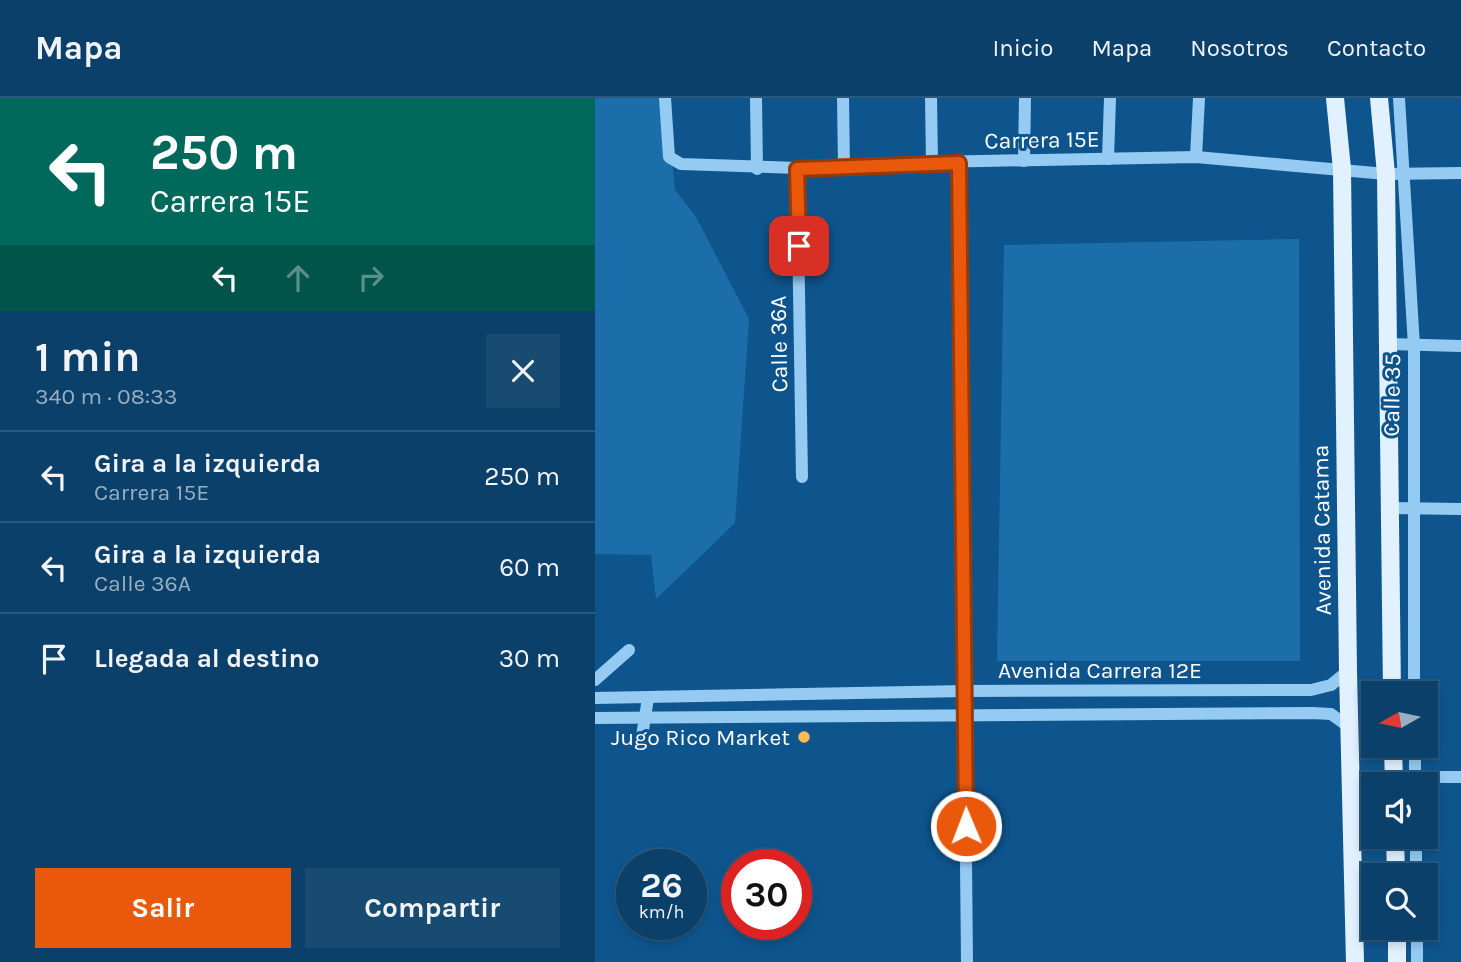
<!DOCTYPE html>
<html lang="es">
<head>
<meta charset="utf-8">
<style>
	body { margin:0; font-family:Karla,sans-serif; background:#184b72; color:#f1f3f6; height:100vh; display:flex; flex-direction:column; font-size:26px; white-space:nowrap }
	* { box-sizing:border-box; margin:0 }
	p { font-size:23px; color:#99afc1 }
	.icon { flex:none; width:38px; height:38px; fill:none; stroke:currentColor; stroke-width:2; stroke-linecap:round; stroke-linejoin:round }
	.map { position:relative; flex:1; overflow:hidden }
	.sheet { display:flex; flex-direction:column; background:#0a406a; width:595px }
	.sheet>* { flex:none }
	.hud { background:#00695c; color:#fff; overflow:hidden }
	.needle { width:46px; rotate:261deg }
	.controls { position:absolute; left:766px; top:583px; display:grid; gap:14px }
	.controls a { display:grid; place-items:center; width:77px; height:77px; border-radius:0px; background:#0a406a; box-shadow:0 4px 10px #0003,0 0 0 2px #2a597e; font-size:35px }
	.speed { position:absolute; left:21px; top:751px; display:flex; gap:14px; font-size:35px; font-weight:700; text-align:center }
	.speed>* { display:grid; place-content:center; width:91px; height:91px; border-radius:50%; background:#0a406a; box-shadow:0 4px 10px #0003,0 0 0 2px #2a597e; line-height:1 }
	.speed small { font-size:18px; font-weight:400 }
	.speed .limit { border:10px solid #d22; background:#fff; color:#111 }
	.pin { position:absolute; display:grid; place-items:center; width:60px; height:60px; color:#fff; margin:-30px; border-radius:14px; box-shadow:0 4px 10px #0006 }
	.me { position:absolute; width:77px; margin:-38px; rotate:359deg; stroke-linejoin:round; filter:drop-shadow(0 0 5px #0008) }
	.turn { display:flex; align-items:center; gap:24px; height:147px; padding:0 35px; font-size:32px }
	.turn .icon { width:91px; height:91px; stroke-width:2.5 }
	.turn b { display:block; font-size:49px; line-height:60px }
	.lanes { display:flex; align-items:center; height:66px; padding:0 35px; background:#0003; justify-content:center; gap:35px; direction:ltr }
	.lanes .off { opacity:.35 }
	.round { display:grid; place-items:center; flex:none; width:74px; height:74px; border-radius:0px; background:#184b72 }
	.overview { display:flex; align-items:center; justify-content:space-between; height:119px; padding:0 35px }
	h1 { font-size:42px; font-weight:700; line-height:52px }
	.action { display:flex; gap:14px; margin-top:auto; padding:14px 35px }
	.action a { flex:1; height:80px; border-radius:0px; background:#ea580c; color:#fff; font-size:28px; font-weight:700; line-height:80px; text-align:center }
	.action a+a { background:#184b72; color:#f1f3f6 }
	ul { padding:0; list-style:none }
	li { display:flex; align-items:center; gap:21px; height:91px; padding:0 35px; border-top:2px solid #2a597e }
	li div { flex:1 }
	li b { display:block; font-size:26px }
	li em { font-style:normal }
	header { display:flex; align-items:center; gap:42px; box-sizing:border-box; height:98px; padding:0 35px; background:#0a406a; border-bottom:2px solid #2a597e }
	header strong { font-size:33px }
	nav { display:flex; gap:38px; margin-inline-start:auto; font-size:24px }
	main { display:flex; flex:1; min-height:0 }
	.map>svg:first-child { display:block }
</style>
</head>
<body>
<header>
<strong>Mapa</strong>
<nav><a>Inicio</a><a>Mapa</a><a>Nosotros</a><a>Contacto</a></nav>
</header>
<main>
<section class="sheet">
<div class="hud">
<div class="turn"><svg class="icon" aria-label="left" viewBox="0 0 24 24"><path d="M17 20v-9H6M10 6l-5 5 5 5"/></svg><div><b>250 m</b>Carrera 15E</div></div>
<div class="lanes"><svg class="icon" aria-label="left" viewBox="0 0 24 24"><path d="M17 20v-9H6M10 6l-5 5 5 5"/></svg><svg class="icon off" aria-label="ahead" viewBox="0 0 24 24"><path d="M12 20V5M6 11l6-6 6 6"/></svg><svg class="icon off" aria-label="right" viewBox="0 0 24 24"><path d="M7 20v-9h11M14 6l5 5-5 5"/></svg></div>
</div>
<div class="overview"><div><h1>1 min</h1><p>340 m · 08:33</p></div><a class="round"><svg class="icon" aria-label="close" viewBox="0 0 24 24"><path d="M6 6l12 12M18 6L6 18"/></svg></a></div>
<ul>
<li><svg class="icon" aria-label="left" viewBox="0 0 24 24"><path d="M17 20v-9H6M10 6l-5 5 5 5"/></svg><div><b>Gira a la izquierda</b><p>Carrera 15E</p></div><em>250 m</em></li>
<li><svg class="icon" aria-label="left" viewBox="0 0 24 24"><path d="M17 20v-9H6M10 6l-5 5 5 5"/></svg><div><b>Gira a la izquierda</b><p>Calle 36A</p></div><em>60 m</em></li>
<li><svg class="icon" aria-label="arrive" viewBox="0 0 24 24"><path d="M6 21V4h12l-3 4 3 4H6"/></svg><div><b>Llegada al destino</b></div><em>30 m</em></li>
</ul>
<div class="action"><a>Salir</a><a>Compartir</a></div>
</section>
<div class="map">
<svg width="866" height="864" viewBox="0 0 866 864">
	<rect width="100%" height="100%" fill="#0e558e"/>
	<g fill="#1c6eab">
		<polygon points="0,0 71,0 80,92 101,119 154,221 140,425 61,501 56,457 0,456"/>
		<polygon points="704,141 705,563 402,563 409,147"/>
	</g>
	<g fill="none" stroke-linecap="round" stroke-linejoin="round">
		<g stroke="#95cbf3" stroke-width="12">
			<polyline points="70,0 74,59 86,66 202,70 337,64 601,59 791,76 866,75"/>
			<polyline points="161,0 162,71"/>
			<polyline points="248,0 249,69"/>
			<polyline points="336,0 337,64"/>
			<polyline points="804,0 819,248 819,595"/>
			<polyline points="601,59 604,0"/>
			<polyline points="513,61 515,0"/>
			<polyline points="429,63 430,0"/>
			<polyline points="364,65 372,864"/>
			<polyline points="202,70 207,379"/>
			<polyline points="794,246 866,248"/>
			<polyline points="795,410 866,411"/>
			<polyline points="0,582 34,552"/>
			<polyline points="0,600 370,593 716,592 736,587 753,573"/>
			<polyline points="0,620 717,615 736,616 754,629"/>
			<polyline points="47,638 53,600"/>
			<polyline points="820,648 820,686"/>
			<polyline points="820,679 866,679"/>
			<polyline points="821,738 821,777"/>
			<polyline points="822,864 822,830"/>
		</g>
		<g stroke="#e2f1ff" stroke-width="18">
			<polyline points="740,0 747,71 753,573 760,864"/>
			<polyline points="784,0 791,76 797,595"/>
			<polyline points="798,648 799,686"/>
			<polyline points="800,738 801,777"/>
			<polyline points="802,830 802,864"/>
		</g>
	</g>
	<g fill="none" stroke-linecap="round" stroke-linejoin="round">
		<g stroke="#983908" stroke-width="18">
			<polyline id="route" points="204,148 202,71 364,65 371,728"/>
		</g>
		<use href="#route" stroke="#ea580c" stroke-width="12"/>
	</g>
	<circle fill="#ffbb58" stroke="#0e558e" stroke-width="2.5" cx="209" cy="639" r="7"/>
	<g text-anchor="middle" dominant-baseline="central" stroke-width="6" stroke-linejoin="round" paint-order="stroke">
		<g font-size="23" fill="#fff" stroke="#0e558e">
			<text transform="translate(447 42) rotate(-1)">Carrera 15E</text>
			<text transform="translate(184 246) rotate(-91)">Calle 36A</text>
			<text transform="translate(797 297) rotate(-89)">Calle 35</text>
			<text transform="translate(727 432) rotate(-91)">Avenida Catama</text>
			<text x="505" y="572">Avenida Carrera 12E</text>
		</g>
		<g font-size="23" fill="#fff" stroke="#0e558e" text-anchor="end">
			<text x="195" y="639">Jugo Rico Market</text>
		</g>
	</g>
</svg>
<div class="controls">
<a><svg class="needle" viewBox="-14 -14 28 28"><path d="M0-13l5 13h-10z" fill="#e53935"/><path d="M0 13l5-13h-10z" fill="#99afc1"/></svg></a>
<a><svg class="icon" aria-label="sound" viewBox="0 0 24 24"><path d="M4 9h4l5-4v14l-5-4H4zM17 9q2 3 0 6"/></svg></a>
<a><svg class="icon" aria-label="search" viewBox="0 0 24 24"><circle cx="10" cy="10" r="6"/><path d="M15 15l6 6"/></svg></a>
</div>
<div class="speed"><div>26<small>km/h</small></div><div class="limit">30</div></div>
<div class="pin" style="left:204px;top:148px;background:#d93025"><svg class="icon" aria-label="arrive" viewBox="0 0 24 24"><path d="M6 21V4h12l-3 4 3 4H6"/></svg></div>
<svg class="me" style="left:371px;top:728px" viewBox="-20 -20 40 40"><circle r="17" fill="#ea580c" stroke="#fff" stroke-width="3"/><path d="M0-11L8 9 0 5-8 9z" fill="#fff"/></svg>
</div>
</main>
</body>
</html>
